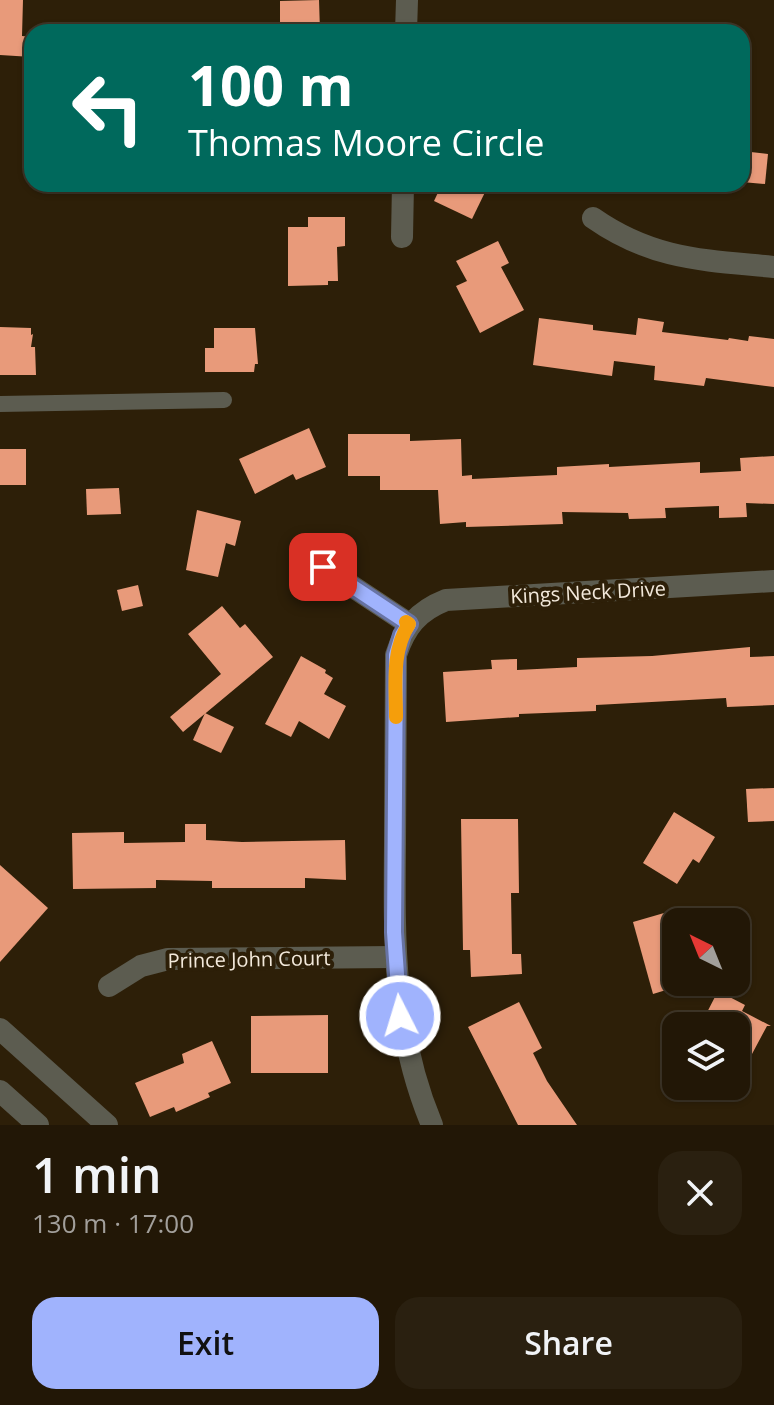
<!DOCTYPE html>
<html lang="en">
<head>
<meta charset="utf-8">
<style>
	body { margin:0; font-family:"Open Sans",sans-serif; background:#2a2010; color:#f1f3f6; height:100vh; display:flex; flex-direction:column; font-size:30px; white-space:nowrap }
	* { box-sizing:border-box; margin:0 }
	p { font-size:26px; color:#a29f9b }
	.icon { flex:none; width:44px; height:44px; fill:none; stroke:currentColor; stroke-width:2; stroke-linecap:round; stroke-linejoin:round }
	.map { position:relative; height:1125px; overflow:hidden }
	.side { display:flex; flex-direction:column; background:#221706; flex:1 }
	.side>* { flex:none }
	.top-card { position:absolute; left:24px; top:24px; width:726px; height:168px; border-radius:24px; box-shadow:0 2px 6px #0004,0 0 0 2px #3f3628; background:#00695c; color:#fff; overflow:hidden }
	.needle { width:52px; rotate:317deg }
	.controls { position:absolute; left:662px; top:908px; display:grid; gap:16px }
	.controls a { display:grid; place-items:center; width:88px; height:88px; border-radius:16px; background:#221706; box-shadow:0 2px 6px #0004,0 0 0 2px #3f3628; font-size:40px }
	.pin { position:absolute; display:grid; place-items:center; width:68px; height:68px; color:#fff; margin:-34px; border-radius:16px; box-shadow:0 4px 12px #0006 }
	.me { position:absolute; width:88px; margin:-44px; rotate:355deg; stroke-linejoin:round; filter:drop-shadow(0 0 6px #0008) }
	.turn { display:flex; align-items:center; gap:28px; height:168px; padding:0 32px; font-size:36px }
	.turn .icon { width:104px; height:104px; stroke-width:2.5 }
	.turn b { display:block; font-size:56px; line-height:68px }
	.round { display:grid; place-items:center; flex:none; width:84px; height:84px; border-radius:24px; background:#2a2010 }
	.summary { display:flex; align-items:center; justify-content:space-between; height:136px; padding:0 32px }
	h1 { font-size:48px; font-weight:600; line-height:60px }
	.button { display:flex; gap:16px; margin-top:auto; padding:16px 32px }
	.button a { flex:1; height:92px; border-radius:24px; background:#a0b3fd; color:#111; font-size:32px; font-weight:600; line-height:92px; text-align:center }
	.button a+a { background:#2a2010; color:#f1f3f6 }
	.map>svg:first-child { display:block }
</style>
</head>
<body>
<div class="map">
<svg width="774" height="1125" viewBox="0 0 774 1125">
	<rect width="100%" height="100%" fill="#2d1f08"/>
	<g fill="#e89a7a">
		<polygon points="0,0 23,0 22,36 32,37 32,57 0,55"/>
		<polygon points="319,0 320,32 280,32 280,1"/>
		<polygon points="742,151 768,154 765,184 742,182"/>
		<polygon points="442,184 489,184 472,219 434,201"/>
		<polygon points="308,217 345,217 345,246 337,247 338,281 328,281 328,285 288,286 288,227 308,227"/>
		<polygon points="498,241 509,263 501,267 524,310 480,333 456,286 467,281 456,261"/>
		<polygon points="539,318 593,325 593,330 636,335 638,318 664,322 662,332 728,340 729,338 748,341 749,336 774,339 774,387 706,378 704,386 654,380 655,366 614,361 612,376 533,365"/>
		<polygon points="0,327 31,328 31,335 33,334 31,347 35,347 36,375 0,375"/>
		<polygon points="214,328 255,328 258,364 255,364 254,372 205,372 205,348 214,348"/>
		<polygon points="309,428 326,467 296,480 293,474 255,494 239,459"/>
		<polygon points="348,434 410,434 410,441 461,439 462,476 472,475 472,479 557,475 557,467 609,464 609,467 700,462 700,473 741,471 740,458 774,456 774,504 746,503 747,517 719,518 719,506 665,508 666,518 629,519 628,513 562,512 563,524 466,527 466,522 440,524 438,490 380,490 380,476 348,476"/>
		<rect x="0" y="449" width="26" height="36"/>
		<polygon points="119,488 121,514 87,515 86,489"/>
		<polygon points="197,510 241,521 235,546 226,543 218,577 186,570"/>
		<polygon points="138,585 143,606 122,611 117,590"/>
		<polygon points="222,606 240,628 245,624 273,657 183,732 170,717 221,674 188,634"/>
		<polygon points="750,647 750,657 774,656 774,705 727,707 726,698 596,705 596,711 519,714 519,717 446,722 443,672 492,669 491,660 517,659 517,670 577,667 577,658 652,656"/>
		<polygon points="301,656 326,670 325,673 333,678 324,694 346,706 329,739 299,721 291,737 265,724"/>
		<polygon points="205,713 234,727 221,753 193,740"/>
		<polygon points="774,788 774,821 748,822 746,789"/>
		<polygon points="674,812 715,837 699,863 693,859 677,884 643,863"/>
		<polygon points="461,819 518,819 519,893 511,893 512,954 521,954 522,974 471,977 470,950 463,950"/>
		<polygon points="185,824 206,824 206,840 242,842 345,840 346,880 305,878 305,888 212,888 212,881 156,880 156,888 73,889 72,833 124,832 124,843 185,842"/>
		<polygon points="0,865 48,908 0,962"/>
		<polygon points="671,911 676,937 676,987 653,994 633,922"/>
		<polygon points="718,991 745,1005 742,1011 771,1026 767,1026 736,1084 736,1026 700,1026"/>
		<polygon points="519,1002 542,1048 533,1053 547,1081 577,1125 518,1125 468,1027"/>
		<polygon points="328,1015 328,1073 251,1073 251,1016"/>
		<polygon points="212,1041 231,1083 208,1093 210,1097 176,1112 174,1107 150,1117 135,1083 184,1063 182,1054"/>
	</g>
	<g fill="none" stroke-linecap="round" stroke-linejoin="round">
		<polyline stroke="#5c5c50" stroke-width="16" points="0,404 224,400"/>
		<g stroke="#5c5c50" stroke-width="22">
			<polyline points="406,32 407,0"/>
			<path d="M593,218C653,260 704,260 774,267"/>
			<polyline points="402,237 403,184"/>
			<polyline points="323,567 409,624"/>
			<polyline points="109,986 141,966 168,959 395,957"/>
			<path d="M432,1125C393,1032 394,943 395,844C395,781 396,718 396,655C405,627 418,611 446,600L774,581"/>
		</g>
		<g stroke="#5c5c50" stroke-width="22">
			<polyline points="0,1029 107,1125"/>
			<polyline points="0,1091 38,1125"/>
		</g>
	</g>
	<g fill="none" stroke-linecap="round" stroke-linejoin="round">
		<g stroke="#6874a4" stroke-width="20">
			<polyline id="route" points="323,567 409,624 402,635 396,655 394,932 400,1016"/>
		</g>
		<use href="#route" stroke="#a0b3fd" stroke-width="14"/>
		<path stroke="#f59e0b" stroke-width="14" d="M396,717C396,685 391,652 409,624L406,622"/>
	</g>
	<g text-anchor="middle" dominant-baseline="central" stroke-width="8" stroke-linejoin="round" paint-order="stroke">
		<g font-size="20" fill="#f3e9db" stroke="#2d1f08">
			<text transform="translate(588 592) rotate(-3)">Kings Neck Drive</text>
			<text transform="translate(249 959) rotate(-1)">Prince John Court</text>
		</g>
	</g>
</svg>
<div class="controls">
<a><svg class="needle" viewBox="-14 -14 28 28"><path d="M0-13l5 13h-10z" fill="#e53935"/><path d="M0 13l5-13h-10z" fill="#a29f9b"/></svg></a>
<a><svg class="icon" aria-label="layers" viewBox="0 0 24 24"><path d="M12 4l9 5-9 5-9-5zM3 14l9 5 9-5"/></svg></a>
</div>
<div class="pin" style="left:323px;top:567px;background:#d93025"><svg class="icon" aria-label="arrive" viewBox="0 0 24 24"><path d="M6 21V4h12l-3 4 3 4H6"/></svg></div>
<svg class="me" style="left:400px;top:1016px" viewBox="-20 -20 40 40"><circle r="17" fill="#a0b3fd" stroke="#fff" stroke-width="3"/><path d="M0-11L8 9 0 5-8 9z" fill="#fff"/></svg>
<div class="top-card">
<div class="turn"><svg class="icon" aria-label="left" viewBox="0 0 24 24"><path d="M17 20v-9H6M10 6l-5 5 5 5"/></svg><div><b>100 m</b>Thomas Moore Circle</div></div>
</div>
</div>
<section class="side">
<div class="summary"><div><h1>1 min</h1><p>130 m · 17:00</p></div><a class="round"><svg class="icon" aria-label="close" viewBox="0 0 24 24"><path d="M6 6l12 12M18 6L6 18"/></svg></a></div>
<div class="button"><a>Exit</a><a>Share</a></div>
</section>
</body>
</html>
